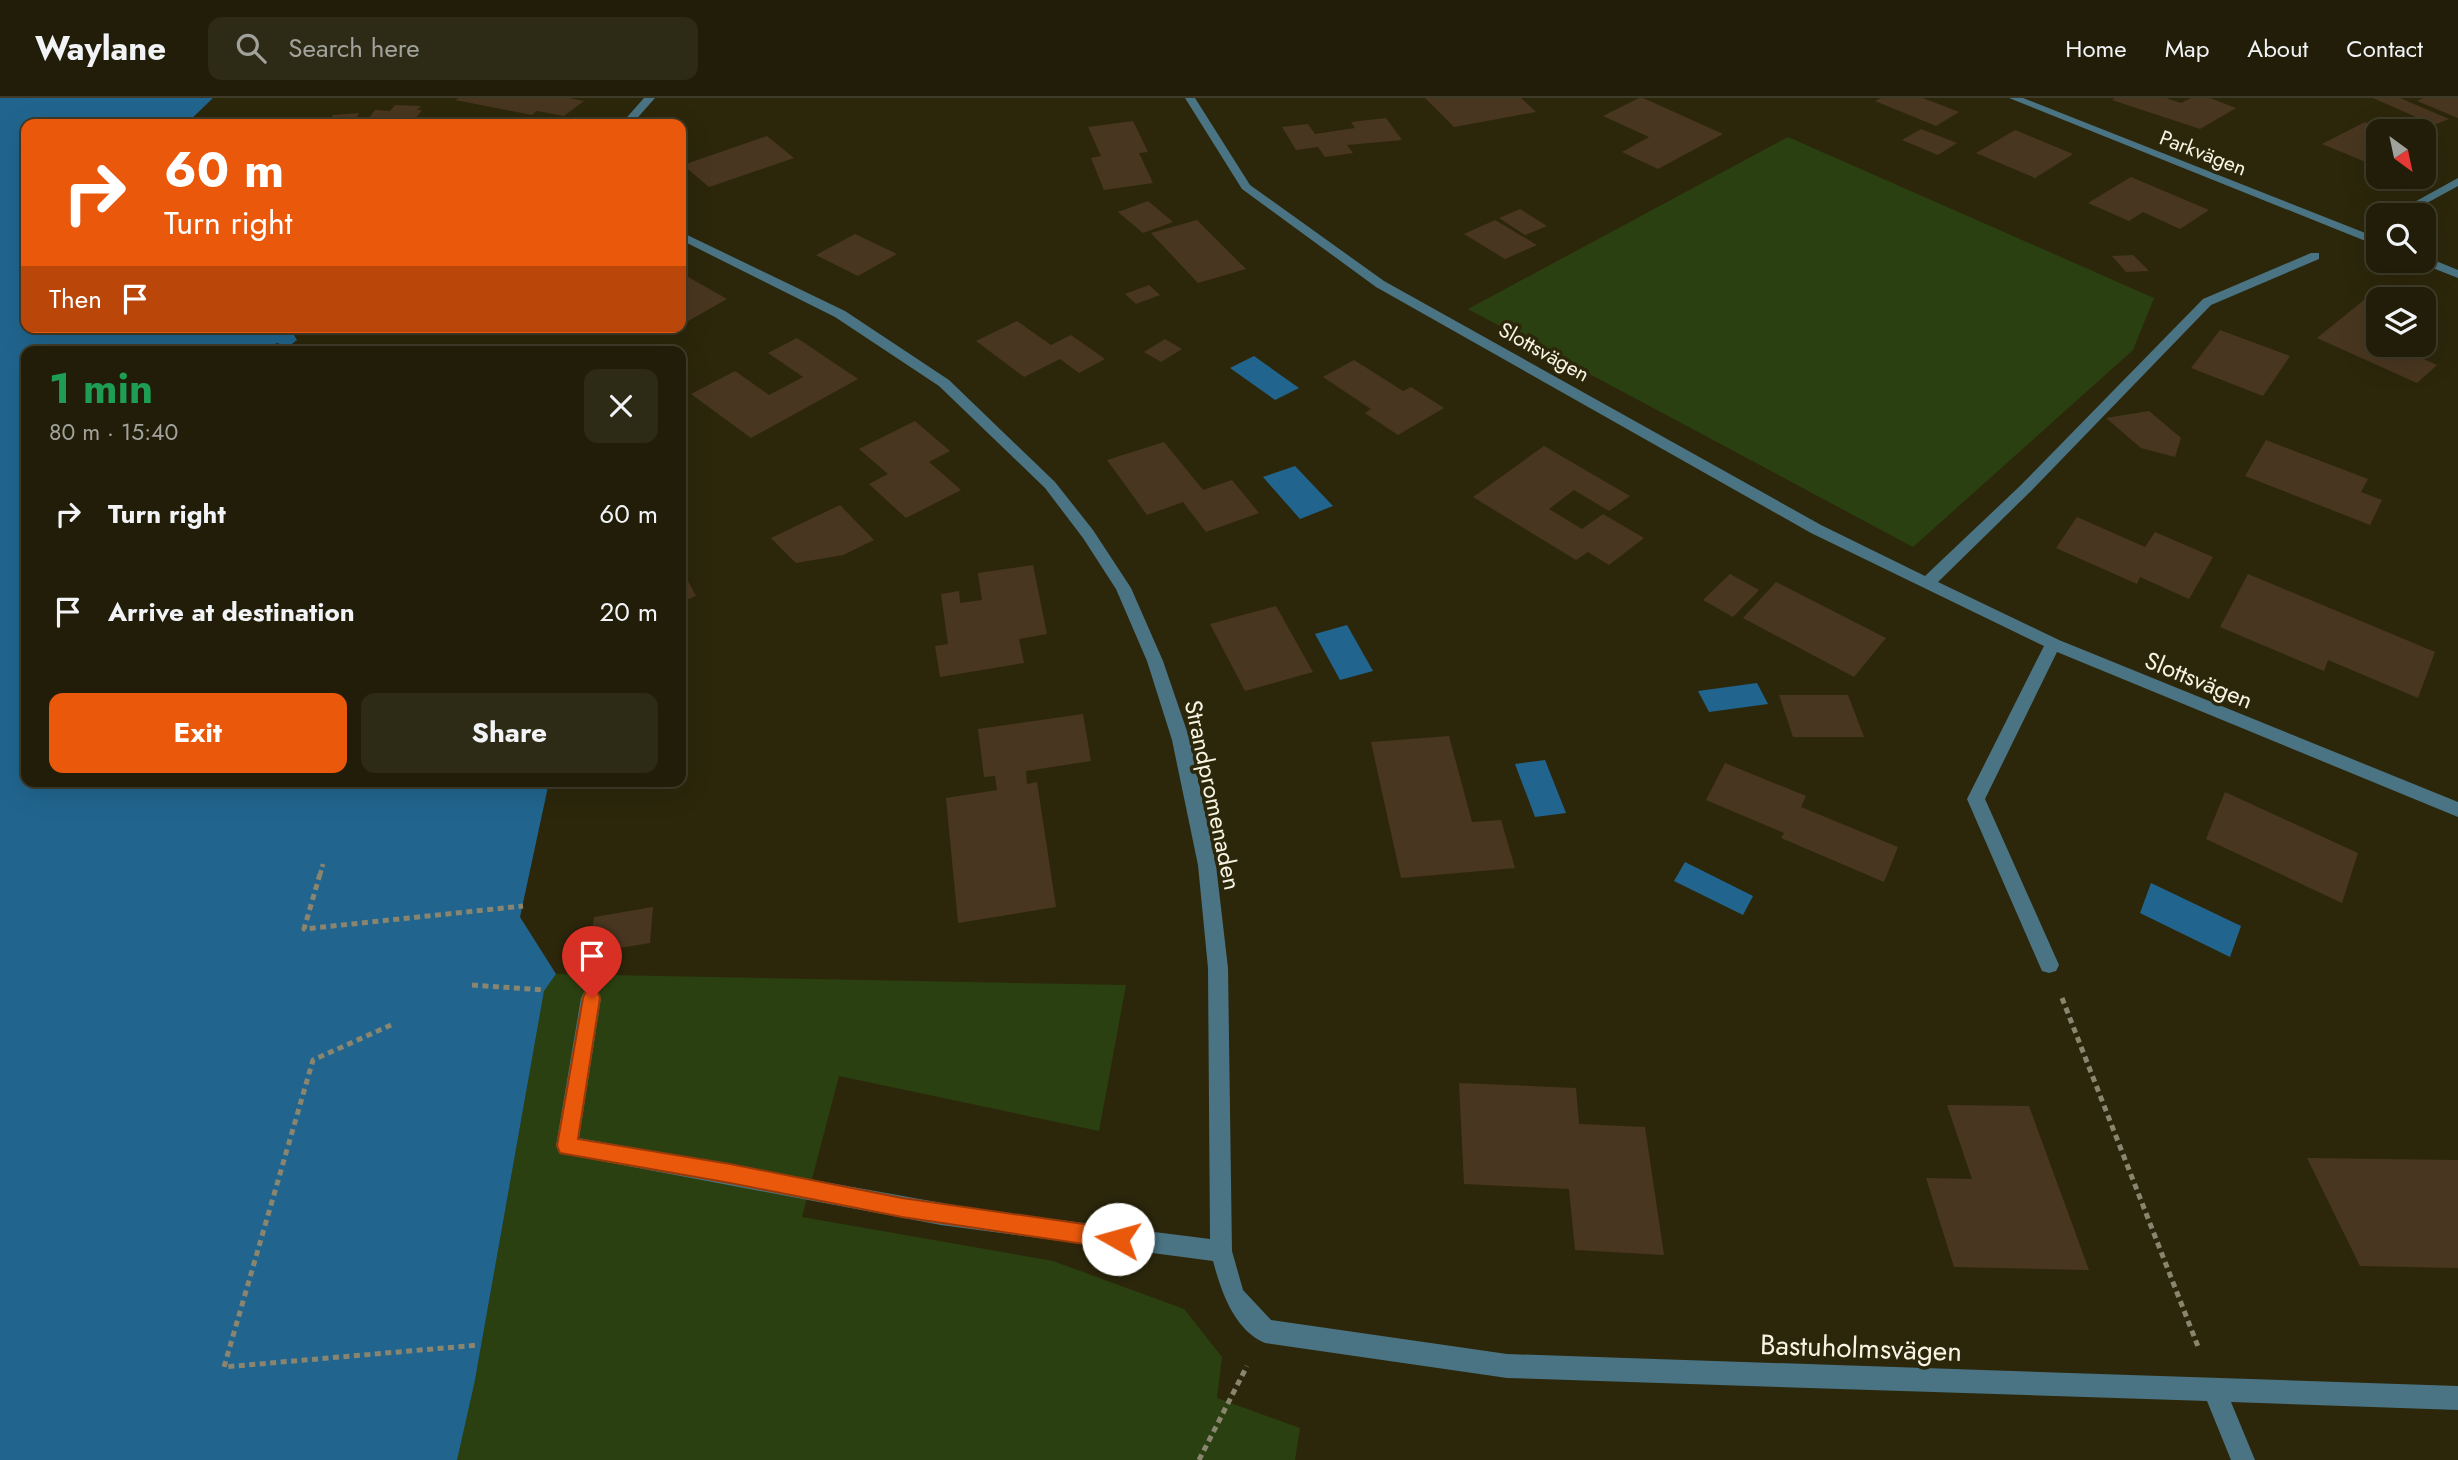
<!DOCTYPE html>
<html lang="en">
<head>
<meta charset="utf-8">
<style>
	body { margin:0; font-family:Jost,sans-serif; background:#2d2a16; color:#f1f3f6; height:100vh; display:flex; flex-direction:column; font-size:26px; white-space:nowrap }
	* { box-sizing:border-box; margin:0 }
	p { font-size:23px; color:#a2a29c }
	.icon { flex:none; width:38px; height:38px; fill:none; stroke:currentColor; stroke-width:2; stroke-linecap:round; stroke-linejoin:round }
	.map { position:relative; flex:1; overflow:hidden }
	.drawer { position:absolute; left:21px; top:248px; width:665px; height:441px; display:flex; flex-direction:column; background:#211d08; border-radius:14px; box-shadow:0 7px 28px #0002,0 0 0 2px #3e3b29 }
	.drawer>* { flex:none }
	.hud { position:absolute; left:21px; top:21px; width:665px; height:214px; border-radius:14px; box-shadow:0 7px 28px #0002,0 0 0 2px #3e3b29; background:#ea580c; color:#fff; overflow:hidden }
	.needle { width:46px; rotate:147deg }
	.controls { position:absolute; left:2366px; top:21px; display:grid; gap:14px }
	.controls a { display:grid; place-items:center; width:70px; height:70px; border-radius:14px; background:#211d08; box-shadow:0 7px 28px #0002,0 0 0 2px #3e3b29; font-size:35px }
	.pin { position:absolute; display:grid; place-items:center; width:60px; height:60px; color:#fff; margin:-72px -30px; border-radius:50% 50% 50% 0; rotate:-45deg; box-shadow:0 0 7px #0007 }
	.pin .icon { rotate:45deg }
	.me { position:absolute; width:77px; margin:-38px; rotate:277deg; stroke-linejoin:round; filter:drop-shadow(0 0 5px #0008) }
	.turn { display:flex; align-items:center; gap:24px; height:147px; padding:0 28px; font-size:32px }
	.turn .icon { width:91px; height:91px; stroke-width:2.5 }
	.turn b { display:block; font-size:49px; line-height:60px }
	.then { display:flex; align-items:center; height:66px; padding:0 28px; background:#0003; gap:14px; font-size:26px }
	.round { display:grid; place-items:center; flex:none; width:74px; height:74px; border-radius:14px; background:#2d2a16 }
	.headline { display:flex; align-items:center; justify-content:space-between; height:119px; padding:0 28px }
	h1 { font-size:42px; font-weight:700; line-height:52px; color:#1e9e55 }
	.action { display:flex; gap:14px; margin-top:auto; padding:14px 28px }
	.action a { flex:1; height:80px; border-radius:14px; background:#ea580c; color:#fff; font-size:28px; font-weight:700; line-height:80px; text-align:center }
	.action a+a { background:#2d2a16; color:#f1f3f6 }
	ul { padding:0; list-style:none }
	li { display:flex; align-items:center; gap:21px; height:98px; padding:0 28px }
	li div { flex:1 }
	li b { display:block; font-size:26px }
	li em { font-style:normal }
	header { display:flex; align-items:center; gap:42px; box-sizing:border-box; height:98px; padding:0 35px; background:#211d08; border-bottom:2px solid #3e3b29 }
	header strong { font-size:33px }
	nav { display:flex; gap:38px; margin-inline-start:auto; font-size:24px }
	.search { width:490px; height:63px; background:#2d2a16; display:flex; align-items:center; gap:18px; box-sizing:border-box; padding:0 24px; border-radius:14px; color:#a2a29c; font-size:26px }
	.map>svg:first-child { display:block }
</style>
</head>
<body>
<header>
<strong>Waylane</strong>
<div class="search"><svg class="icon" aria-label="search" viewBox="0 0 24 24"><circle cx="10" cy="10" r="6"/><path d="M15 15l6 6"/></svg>Search here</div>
<nav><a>Home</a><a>Map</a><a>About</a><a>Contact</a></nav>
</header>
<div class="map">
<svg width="2458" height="1362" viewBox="0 0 2458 1362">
	<rect width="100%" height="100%" fill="#2c270b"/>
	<g fill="#2b4010">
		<polygon points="1788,39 2154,200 2133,252 1913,449 1468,211"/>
		<polygon points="556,876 1126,887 1099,1033 839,978 802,1119 1053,1163 1184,1211 1222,1259 1217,1300 1300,1330 1295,1362 351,1362 475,1282 544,892"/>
	</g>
	<g fill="#21658e">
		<polygon points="0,0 213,0 186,26 26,26 26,229 289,229 297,242 288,249 277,245 260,254 26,254 26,684 549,684 520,819 556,876 544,893 475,1282 457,1362 0,1362"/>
		<polygon points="1254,258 1299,290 1275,302 1230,270"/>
		<polygon points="1295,368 1333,408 1300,421 1263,379"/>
		<polygon points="1347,527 1373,573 1340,582 1315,536"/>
		<polygon points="1757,585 1768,606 1709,614 1698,593"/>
		<polygon points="1545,662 1566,715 1535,719 1515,666"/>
		<polygon points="1685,764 1753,798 1743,817 1674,783"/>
		<polygon points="2151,785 2241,828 2230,859 2140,815"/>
	</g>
	<g fill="#493620">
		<polygon points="459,0 569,0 584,3 564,18 537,13 532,17 455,2"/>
		<polygon points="1425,0 1521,0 1536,14 1454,29"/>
		<polygon points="1639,0 1643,0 1723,36 1658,71 1622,54 1649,39 1603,18"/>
		<polygon points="1881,0 1923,0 1959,14 1936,28 1875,3"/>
		<polygon points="2115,0 2166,0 2181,5 2191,0 2210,0 2236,10 2200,31 2112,2"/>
		<polygon points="2373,0 2400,0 2449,21 2434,27"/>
		<polygon points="2423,0 2458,0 2458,20 2417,3"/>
		<polygon points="395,7 421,8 417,12 422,12 411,26 364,26 375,12 390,13"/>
		<polygon points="359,15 353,26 327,26 333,17"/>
		<polygon points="1386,20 1402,42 1347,47 1353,55 1325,59 1318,49 1296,52 1282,29 1308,26 1315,36 1355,30 1351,24"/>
		<polygon points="2402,20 2434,33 2424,39 2424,33 2398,33 2385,28"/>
		<polygon points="1133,23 1148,54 1139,55 1153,85 1104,92 1091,60 1101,58 1088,29"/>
		<polygon points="2365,24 2387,33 2378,33 2378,69 2322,46"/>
		<polygon points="1921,31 1957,45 1938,57 1902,42"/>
		<polygon points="2015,32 2073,56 2035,80 1976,55"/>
		<polygon points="767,38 794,60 709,89 683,67"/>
		<polygon points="2131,79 2209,112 2180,131 2143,114 2129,123 2088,105"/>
		<polygon points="1148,103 1173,124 1143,135 1118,114"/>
		<polygon points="1520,111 1547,128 1525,137 1499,120"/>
		<polygon points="1197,122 1246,171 1198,185 1151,135"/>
		<polygon points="1495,122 1537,147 1505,161 1464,136"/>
		<polygon points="855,136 897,156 858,178 816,157"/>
		<polygon points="2133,157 2149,173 2126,174 2112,158"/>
		<polygon points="681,175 727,201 683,226 681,224"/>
		<polygon points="1149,187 1160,197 1136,206 1125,196"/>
		<polygon points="2364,202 2378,208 2378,247 2400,247 2397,249 2437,267 2417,285 2317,240"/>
		<polygon points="1017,223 1051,247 1071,237 1105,261 1079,275 1060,261 1024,279 976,243"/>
		<polygon points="2220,232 2290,258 2263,298 2191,270"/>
		<polygon points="797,240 858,281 751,340 691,296 735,273 769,297 803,279 768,255"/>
		<polygon points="1165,241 1182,251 1161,264 1144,254"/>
		<polygon points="1354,262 1403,293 1411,289 1444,310 1398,337 1365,315 1371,311 1323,279"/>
		<polygon points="2149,313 2181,340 2175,359 2141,350 2106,320"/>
		<polygon points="915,323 950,353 929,364 961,392 906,420 869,386 888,376 859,351"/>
		<polygon points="2266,342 2368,381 2361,394 2382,402 2370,427 2245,378"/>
		<polygon points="1164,344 1203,392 1232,382 1259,415 1206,434 1183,404 1147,417 1107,362"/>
		<polygon points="1544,348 1630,398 1609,413 1574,392 1549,411 1582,431 1603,416 1644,440 1609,467 1588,454 1576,462 1473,399"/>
		<polygon points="840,407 874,442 843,457 796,465 771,440"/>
		<polygon points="2077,419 2145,449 2155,434 2213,459 2189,501 2140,479 2137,486 2056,450"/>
		<polygon points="1033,467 1047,536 1019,541 1024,565 940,579 935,548 948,546 941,496 959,493 960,505 982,502 978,475"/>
		<polygon points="681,470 696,498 681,504"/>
		<polygon points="1730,476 1759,492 1733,519 1703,502"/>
		<polygon points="2248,476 2435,554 2418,600 2328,562 2324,573 2220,529"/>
		<polygon points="1776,484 1886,540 1854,579 1743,520"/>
		<polygon points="1276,508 1313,574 1245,593 1210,526"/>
		<polygon points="1779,597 1848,597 1864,639 1793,639"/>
		<polygon points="1083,616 1091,663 1026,673 1027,686 1037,684 1056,809 958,825 946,700 997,692 995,678 984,679 978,631"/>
		<polygon points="1449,638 1472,724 1501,722 1515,770 1401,780 1371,644"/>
		<polygon points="1725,665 1806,698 1801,709 1898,749 1884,784 1781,740 1784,735 1706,702"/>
		<polygon points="2225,694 2358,755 2342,805 2206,741"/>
		<polygon points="653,809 650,845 589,855 594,819"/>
		<polygon points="1459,985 1576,990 1579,1026 1645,1029 1664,1157 1575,1152 1569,1091 1464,1086"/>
		<polygon points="1947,1007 2029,1008 2089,1172 1954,1169 1926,1080 1972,1081"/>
		<polygon points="2307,1060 2458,1062 2458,1170 2360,1168"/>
	</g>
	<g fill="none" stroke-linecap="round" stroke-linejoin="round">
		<g stroke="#89856f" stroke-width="4.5" stroke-dasharray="5 3.5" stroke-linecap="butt">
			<polyline points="292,690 294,684"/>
			<polyline points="320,777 323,766"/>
		</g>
		<g stroke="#89856f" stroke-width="5" stroke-dasharray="6 4.5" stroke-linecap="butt">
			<polyline points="320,776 304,831 523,808"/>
			<polyline points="472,887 544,892"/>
			<polyline points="2062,900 2199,1251"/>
			<polyline points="391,927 313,962 224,1269 479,1247"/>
			<polyline points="1199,1362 1247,1268"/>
		</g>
		<g fill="#4a7483" fill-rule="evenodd">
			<polygon points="644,0 655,0 632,26 621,26"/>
			<polygon points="1185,0 1195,0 1250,87 1384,183 1821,427 1925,478 2021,387 2203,201 2311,155 2319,155 2319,161 2211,207 2031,393 1938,484 2059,542 2458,704 2458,719 2057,554 1985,701 2059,867 2056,873 2049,875 2042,873 1967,701 2044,548 1811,435 1376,189 1242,91"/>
			<polygon points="2009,0 2023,0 2378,140 2378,148"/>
			<polygon points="2458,80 2458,88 2405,117 2391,117"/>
			<path d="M681,134L845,213L949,282L1055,384L1093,432L1131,490L1163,563L1190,642L1216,767L1228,870L1232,1153L1243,1192L1271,1222L1507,1256L2458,1288V1312L2231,1304L2255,1362H2231L2207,1303L1507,1280L1265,1245C1234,1232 1221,1193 1213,1163L941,1127L559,1055L556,1048L581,900L584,894L591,891L598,894L601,900L579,1040L981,1112L1210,1141L1208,870L1198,767L1172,642L1147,563L1116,491L1083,440L1045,390L939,288L835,219L681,142Z"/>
			<polygon points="2424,158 2458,172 2458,180 2420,165 2418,163 2424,163"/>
		</g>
	</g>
	<polygon fill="#ea580c" stroke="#983908" stroke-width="2" points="592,892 598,895 600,900 578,1041 730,1066 902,1100 1118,1131 1125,1134 1128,1141 1125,1148 1118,1151 902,1119 730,1085 560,1055 557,1048 583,900 585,895"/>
	<g text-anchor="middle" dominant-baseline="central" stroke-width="7" stroke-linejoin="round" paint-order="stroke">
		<g font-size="21" fill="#f7f4e4" stroke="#2c270b">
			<text transform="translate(2203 55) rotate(21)">Parkvägen</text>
			<text transform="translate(1544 254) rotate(29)">Slottsvägen</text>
		</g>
		<g font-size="24" fill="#f7f4e4" stroke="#2c270b">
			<text transform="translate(2199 582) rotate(22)">Slottsvägen</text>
			<text transform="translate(1213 697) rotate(78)">Strandpromenaden</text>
		</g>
		<g font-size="28" fill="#f7f4e4" stroke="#2c270b">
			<text transform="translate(1861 1250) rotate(2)">Bastuholmsvägen</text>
		</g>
	</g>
</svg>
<div class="controls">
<a><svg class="needle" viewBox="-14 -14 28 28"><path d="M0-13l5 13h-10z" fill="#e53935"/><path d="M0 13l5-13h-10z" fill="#a2a29c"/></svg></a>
<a><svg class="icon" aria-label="search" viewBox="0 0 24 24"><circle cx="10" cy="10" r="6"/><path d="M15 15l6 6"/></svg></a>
<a><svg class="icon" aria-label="layers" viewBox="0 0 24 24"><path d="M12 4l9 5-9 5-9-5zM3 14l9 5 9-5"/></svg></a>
</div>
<div class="pin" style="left:592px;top:900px;background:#d93025"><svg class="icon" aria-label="arrive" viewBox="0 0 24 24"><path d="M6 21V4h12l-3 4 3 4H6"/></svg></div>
<svg class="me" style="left:1118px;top:1141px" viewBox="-20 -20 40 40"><circle r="19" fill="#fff"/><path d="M0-13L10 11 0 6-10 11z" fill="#ea580c"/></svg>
<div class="hud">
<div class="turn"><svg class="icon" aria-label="right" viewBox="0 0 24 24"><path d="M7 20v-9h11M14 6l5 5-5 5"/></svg><div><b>60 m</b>Turn right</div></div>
<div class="then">Then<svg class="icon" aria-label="arrive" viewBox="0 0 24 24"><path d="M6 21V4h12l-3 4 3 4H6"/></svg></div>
</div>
<section class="drawer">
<div class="headline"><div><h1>1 min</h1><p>80 m · 15:40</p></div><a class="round"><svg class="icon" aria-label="close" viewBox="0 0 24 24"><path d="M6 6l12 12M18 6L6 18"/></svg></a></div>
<ul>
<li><svg class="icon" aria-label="right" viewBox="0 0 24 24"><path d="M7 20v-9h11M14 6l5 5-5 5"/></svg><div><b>Turn right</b></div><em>60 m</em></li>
<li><svg class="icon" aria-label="arrive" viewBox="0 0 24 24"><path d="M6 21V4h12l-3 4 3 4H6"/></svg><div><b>Arrive at destination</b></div><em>20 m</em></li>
</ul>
<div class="action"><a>Exit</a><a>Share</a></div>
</section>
</div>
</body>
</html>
